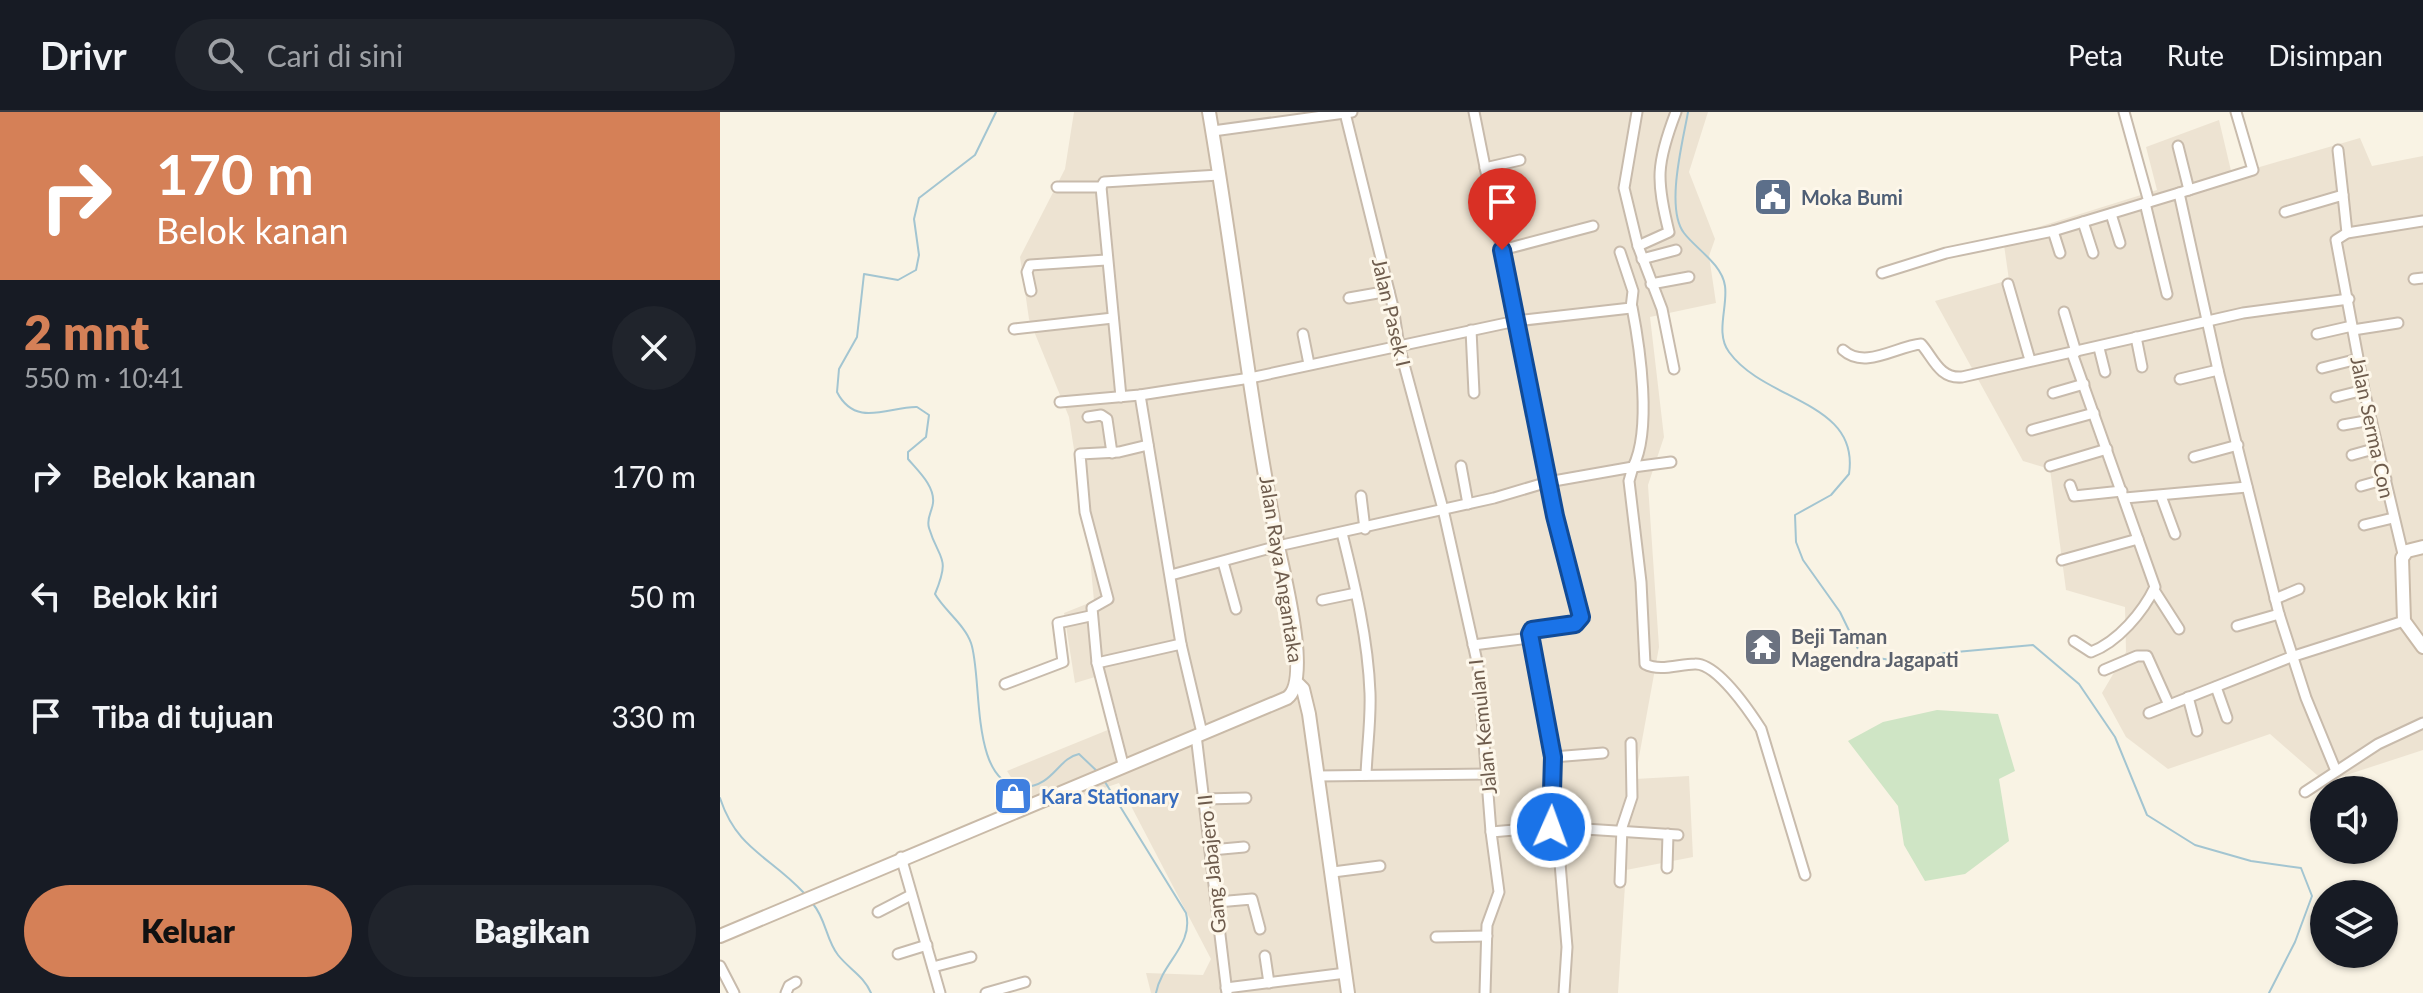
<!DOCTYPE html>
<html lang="id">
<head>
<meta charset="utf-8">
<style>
	body { margin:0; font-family:Lato,sans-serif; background:#20242c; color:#f1f3f6; height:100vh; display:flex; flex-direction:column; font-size:30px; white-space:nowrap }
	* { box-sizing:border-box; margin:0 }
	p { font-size:26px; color:#9ea1a6 }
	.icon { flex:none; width:44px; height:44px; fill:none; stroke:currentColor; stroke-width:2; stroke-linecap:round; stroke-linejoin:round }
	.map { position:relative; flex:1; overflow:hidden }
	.side { display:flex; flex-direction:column; background:#171b24; width:720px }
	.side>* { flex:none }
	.top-card { background:#d58057; color:#fff; overflow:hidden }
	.fabs { position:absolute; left:1590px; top:664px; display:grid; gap:16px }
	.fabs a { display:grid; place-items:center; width:88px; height:88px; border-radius:50%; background:#171b24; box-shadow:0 2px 6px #0004; font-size:40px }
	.pin { position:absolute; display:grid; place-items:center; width:68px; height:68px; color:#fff; margin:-82px -34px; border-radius:50% 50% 50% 0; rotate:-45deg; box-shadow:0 0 8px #0007 }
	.pin .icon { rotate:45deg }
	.me { position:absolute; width:88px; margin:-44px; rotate:2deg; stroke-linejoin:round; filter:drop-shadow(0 0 6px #0008) }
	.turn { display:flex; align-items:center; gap:28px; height:168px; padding:0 24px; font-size:36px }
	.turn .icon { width:104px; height:104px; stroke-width:2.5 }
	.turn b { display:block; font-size:56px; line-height:68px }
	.round { display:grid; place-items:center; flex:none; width:84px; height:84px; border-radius:42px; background:#20242c }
	.headline { display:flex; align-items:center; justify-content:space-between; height:136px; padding:0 24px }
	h1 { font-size:48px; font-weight:800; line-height:60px; color:#d58057 }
	.action { display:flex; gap:16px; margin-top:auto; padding:16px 24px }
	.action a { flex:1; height:92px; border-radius:48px; background:#d58057; color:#111; font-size:32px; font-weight:800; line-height:92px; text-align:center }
	.action a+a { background:#20242c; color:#f1f3f6 }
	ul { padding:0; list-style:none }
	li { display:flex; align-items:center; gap:24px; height:120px; padding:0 24px }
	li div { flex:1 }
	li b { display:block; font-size:30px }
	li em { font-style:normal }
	header { display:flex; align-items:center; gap:48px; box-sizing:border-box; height:112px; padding:0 40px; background:#171b24; border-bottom:2px solid #363941 }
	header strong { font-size:38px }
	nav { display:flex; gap:44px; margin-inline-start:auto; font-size:28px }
	.search { width:560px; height:72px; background:#20242c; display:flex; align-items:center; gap:20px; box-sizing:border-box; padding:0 28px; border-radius:44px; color:#9ea1a6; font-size:30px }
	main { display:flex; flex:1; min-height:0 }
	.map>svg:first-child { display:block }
</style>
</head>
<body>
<header>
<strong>Drivr</strong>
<div class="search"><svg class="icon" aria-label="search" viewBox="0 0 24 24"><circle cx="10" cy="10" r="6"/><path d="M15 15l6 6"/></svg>Cari di sini</div>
<nav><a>Peta</a><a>Rute</a><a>Disimpan</a></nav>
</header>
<main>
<section class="side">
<div class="top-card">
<div class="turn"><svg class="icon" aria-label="right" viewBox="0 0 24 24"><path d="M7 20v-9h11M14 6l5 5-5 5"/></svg><div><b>170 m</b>Belok kanan</div></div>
</div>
<div class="headline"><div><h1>2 mnt</h1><p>550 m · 10:41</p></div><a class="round"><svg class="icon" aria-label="close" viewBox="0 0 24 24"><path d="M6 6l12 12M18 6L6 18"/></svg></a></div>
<ul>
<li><svg class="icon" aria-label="right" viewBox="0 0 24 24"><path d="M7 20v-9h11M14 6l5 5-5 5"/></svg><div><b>Belok kanan</b></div><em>170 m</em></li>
<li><svg class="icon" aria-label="left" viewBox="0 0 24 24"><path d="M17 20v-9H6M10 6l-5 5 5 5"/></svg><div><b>Belok kiri</b></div><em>50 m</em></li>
<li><svg class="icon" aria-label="arrive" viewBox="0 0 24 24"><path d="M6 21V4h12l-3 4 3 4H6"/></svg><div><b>Tiba di tujuan</b></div><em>330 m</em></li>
</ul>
<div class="action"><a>Keluar</a><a>Bagikan</a></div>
</section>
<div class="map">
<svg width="1703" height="881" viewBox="0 0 1703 881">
	<rect width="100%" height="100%" fill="#f9f3e4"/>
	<g fill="#ede3d2">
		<polygon points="354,0 988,0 969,60 995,127 989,144 996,191 930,205 944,325 928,373 939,535 915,667 969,664 973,745 906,758 898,881 431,881 426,861 483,863 491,847 399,671 313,700 287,659 400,613 385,562 355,571 344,501 374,489 369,435 349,305 309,207 300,145 345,57"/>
		<polygon points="1499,8 1512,63 1640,26 1652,54 1703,44 1703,638 1605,670 1550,622 1448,657 1406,625 1382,581 1406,540 1405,495 1346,478 1330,357 1303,349 1215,189 1289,168 1283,126 1437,78 1426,35"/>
	</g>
	<polygon fill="#cfe5c5" points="1217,598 1278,602 1295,659 1279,667 1289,729 1245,762 1205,769 1184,733 1178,694 1128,629 1163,610"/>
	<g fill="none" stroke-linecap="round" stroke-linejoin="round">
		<g stroke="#a3c5d1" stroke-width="2">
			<path d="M276,0L255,43L199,86L194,107L199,143L196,158L178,168L144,162L137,225L119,257L117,280C136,317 170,294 197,295L209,303L206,325L188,340V347C198,359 215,374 213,391C212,400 206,406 209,416C219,449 231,443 215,482C224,498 245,513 251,531C263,565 249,675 303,675C333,675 338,646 359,642L379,661"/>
			<path d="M968,0C963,29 945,96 964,121C976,137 1002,152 1005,174C1008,195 995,221 1009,240C1045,290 1140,289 1129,362L1111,383L1075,403L1076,430L1083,448L1120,500L1139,539L1145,544L1190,551L1225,541L1313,533L1359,572L1395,625L1427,703L1475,733L1531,749L1581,756L1592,784L1575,830L1549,881"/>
			<path d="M385,670L466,801C474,833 442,850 436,881"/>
			<path d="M0,686C17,738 50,744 84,781"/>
			<path d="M93,792C106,807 106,828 118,843C129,857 144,864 151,881"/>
		</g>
		<g stroke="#c8bbac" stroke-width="13">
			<g id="street">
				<polyline points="754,0 835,404 861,505 855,512 810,522 833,645 831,715 771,720"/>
				<polyline points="917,0 904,76 918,134 942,197 954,257"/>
				<polyline points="1404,0 1429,90"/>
				<polyline points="625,1 673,195 679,234 723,397 758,554 771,720 779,780 767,813 765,881"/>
				<polyline points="493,19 632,0"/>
				<polyline points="1458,34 1469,78"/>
				<polyline points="1618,38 1623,83"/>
				<polyline points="765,56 800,48"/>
				<polyline points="337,75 381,75 384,70 499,63"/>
				<polyline points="381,75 401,285"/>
				<polyline points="1459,81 1533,58 1516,0"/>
				<polyline points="1425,91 1447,182"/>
				<polyline points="1565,100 1623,83 1627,121"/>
				<polyline points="1391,102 1400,131"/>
				<polyline points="1363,110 1373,141"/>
				<polyline points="1333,119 1340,141"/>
				<path d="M918,134L949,120C936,68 936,52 956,0"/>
				<polyline points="782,138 873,114"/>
				<polyline points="922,147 956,138"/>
				<polyline points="1162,161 1226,141 1333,119 1459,81 1498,258 1559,502 1586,586 1616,659"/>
				<polyline points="1694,167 1703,166"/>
				<polyline points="931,172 969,165"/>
				<polyline points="1288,172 1310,248"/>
				<polyline points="311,179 307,160 310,153 386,148"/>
				<polyline points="629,186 669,179"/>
				<path d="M912,195C920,236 932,318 913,355"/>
				<polyline points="1344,200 1356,240"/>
				<polyline points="294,217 393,206"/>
				<polyline points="751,218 754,281"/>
				<polyline points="1633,218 1678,211"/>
				<polyline points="583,222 589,252"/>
				<polyline points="1597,222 1632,214"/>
				<polyline points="1416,225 1422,255"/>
				<polyline points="1379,236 1385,260"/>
				<path d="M1123,238C1145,258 1177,234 1201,232C1213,245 1219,267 1242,265L1523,201L1629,187"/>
				<path d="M1352,241L1435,475C1423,500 1398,530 1371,540L1354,529"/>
				<polyline points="1602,256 1638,247"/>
				<polyline points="1460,267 1498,258"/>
				<polyline points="1333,281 1364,272"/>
				<polyline points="420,283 461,532 482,621"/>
				<polyline points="1616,285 1644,278"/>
				<polyline points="340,290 420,283 530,266 796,209 911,196 913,179 900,140"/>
				<polyline points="368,305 381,303 387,307 392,341"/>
				<polyline points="1623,313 1651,308"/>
				<polyline points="1312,318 1374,301"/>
				<polyline points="1632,343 1657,336"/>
				<polyline points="1474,345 1518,333"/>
				<polyline points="741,354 748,392"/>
				<polyline points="1330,354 1387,337"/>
				<polyline points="913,355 951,350"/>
				<polyline points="1350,373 1354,384 1402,379"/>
				<polyline points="1641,374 1666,367"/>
				<polyline points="641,384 645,417"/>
				<polyline points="1441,384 1455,422"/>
				<polyline points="1405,386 1527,375"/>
				<polyline points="1644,413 1673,406"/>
				<path d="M622,421C635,473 648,527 650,581C651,609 647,635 646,663"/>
				<polyline points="1683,442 1644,278 1616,128 1627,121 1703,109"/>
				<polyline points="1342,448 1418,427"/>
				<polyline points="503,450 516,497"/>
				<path d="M451,463L558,434L774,386L828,370L913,355L909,369L921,470L925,552C940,560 959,552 975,552C997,551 1030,600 1041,617L1085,763"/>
				<polyline points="1434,478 1459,517"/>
				<polyline points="1555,487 1579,477"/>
				<polyline points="602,488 636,481"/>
				<polyline points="1517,514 1559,502"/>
				<polyline points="753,533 810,526"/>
				<polyline points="377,551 461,532"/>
				<polyline points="1384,558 1417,544 1427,544 1449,593"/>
				<polyline points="285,572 343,550 338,511 370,504"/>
				<polyline points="1496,575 1507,606"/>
				<polyline points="1468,585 1477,619"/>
				<polyline points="1429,601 1571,545 1684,509"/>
				<polyline points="476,623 507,881"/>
				<polyline points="833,645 883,641"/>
				<polyline points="403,652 377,551 372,496 388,487 365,400 360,342 399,340 428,333"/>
				<polyline points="597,664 769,662"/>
				<polyline points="1585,680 1658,632 1703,611"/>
				<polyline points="484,687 526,686"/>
				<polyline points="834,715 958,723"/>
				<polyline points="837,715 847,835 844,881"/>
				<polyline points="491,738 524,735"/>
				<polyline points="181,745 220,881"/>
				<polyline points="947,756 948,722"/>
				<polyline points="613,760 660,754"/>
				<polyline points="900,770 902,715 912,685 911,631"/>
				<polyline points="497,790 532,787 540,817"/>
				<polyline points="158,800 191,783"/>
				<polyline points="716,825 767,824"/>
				<polyline points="178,842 207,833"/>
				<polyline points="545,844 549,871"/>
				<polyline points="0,854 14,881"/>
				<polyline points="213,855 251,845"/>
				<polyline points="506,876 626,861"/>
				<polyline points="66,881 69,874 76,870"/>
				<polyline points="266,881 305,870"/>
			</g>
		</g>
		<g stroke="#c9baa8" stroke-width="16">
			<g id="secondary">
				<polyline points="1703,435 1687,439 1682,446 1684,509 1703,535"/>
				<polyline points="578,572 583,577 589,602 628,881"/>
				<path d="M0,824L567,586C591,570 565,467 559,439C530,294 514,146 489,0"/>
			</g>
		</g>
		<use href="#street" stroke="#fff" stroke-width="9"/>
		<use href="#secondary" stroke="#fff" stroke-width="12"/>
	</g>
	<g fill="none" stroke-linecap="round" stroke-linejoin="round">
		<g stroke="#114b97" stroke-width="20">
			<polyline id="route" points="782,138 835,404 861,505 855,512 812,518 810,522 833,645 831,715"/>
		</g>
		<use href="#route" stroke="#1a73e8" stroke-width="14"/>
	</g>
	<defs>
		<g id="civic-square" transform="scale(2)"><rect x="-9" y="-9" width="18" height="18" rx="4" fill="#5c6f8a" stroke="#fdf7ea"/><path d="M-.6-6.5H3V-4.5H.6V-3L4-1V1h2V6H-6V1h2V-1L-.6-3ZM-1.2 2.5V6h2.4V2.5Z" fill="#fff"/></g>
		<g id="temple-square" transform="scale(2)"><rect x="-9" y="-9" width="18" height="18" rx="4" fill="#6b7280" stroke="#fdf7ea"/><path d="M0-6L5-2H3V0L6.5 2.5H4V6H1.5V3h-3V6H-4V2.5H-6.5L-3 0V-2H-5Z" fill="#fff"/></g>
		<g id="shop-square" transform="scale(2)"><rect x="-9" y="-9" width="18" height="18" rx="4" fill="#3f7fe0" stroke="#fdf7ea"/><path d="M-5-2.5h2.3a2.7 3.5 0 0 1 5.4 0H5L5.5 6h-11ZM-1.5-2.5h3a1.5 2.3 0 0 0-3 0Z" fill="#fff"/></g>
	</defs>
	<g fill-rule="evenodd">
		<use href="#civic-square" x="1053" y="85"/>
		<use href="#temple-square" x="1043" y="535"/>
		<use href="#shop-square" x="293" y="684"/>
	</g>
	<g text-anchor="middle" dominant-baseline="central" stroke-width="6" stroke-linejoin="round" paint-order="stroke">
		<g font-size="20" font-weight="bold" fill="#4e5e75" stroke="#fdf7ea" text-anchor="start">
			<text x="1081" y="85">Moka Bumi</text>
		</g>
		<g font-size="20" fill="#6e5c4d" stroke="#fdf7ea">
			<text transform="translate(672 200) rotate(77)">Jalan Pasek I</text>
			<text transform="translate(1653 315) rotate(78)">Jalan Serma Con</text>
			<text transform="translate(562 457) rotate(81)">Jalan Raya Angantaka</text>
			<text transform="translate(762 615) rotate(-96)">Jalan Kemulan I</text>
			<text transform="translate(491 752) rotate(-96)">Gang Jabajero II</text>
		</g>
		<g font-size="20" font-weight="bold" fill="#5b616d" stroke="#fdf7ea" text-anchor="start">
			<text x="1071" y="524">Beji Taman<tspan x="1071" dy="23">Magendra Jagapati</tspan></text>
		</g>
		<g font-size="20" font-weight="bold" fill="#366cbe" stroke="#fdf7ea" text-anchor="start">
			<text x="321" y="684">Kara Stationary</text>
		</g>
	</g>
</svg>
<div class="fabs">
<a><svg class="icon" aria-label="sound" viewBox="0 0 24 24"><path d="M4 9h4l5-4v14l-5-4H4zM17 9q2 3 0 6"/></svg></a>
<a><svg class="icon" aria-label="layers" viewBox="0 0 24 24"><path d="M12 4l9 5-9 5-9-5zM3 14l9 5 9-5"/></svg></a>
</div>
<div class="pin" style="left:782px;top:138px;background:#d93025"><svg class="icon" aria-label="arrive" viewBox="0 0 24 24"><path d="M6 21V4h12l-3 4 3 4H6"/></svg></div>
<svg class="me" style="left:831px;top:715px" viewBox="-20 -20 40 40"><circle r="17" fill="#1a73e8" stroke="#fff" stroke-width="3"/><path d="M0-11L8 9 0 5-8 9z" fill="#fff"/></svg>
</div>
</main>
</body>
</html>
